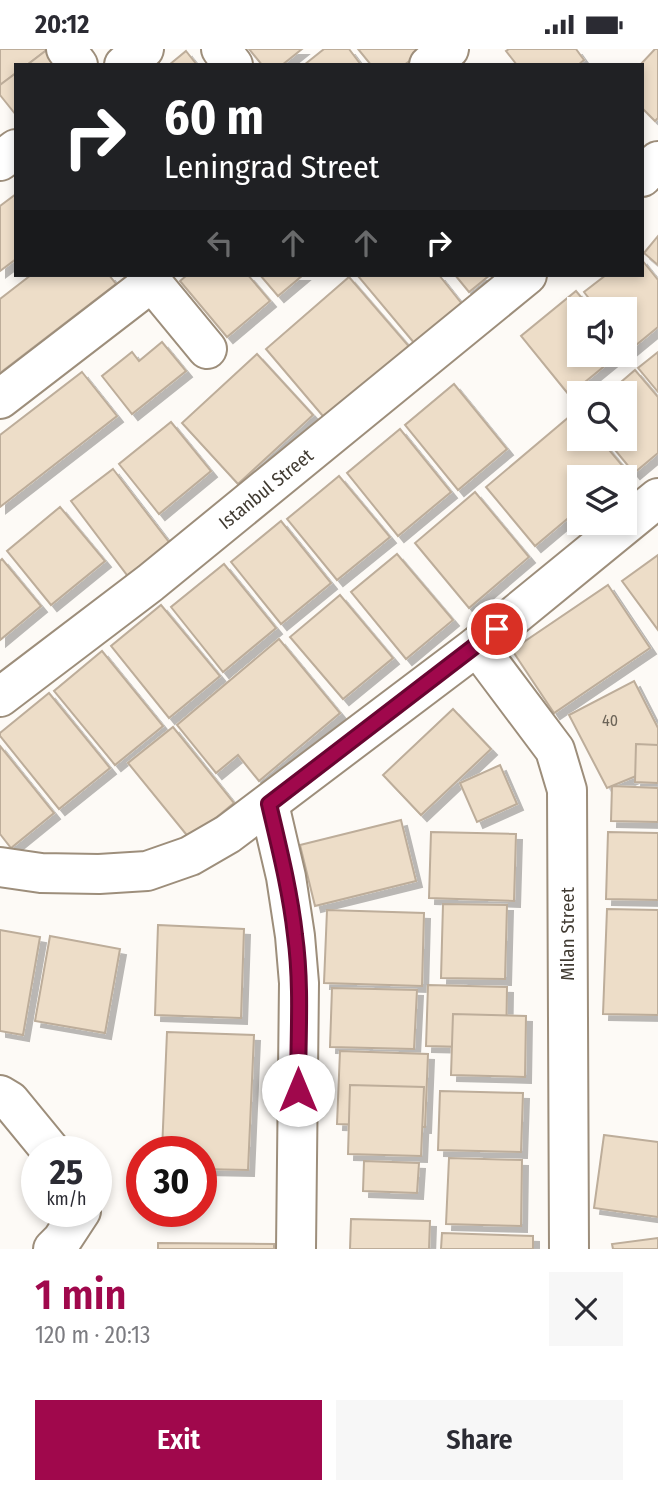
<!DOCTYPE html>
<html lang="en">
<head>
<meta charset="utf-8">
<style>
	body { margin:0; font-family:"Fira Sans Condensed",sans-serif; background:#f7f7f7; color:#2b2b33; height:100vh; display:flex; flex-direction:column; font-size:26px; white-space:nowrap }
	* { box-sizing:border-box; margin:0 }
	p { font-size:23px; color:#7c7c81 }
	.icon { flex:none; width:38px; height:38px; fill:none; stroke:currentColor; stroke-width:2; stroke-linecap:round; stroke-linejoin:round }
	.map { position:relative; height:1200px; overflow:hidden }
	.sheet { display:flex; flex-direction:column; background:#fff; flex:1 }
	.sheet>* { flex:none }
	.guide { position:absolute; left:14px; top:14px; width:630px; height:214px; border-radius:0px; box-shadow:0 4px 10px #0003; background:#202124; color:#fff; overflow:hidden }
	.tools { position:absolute; left:567px; top:248px; display:grid; gap:14px }
	.tools a { display:grid; place-items:center; width:70px; height:70px; border-radius:0px; background:#fff; box-shadow:0 4px 10px #0003; font-size:35px }
	.speed { position:absolute; left:21px; top:1087px; display:flex; gap:14px; font-size:35px; font-weight:700; text-align:center }
	.speed>* { display:grid; place-content:center; width:91px; height:91px; border-radius:50%; background:#fff; box-shadow:0 4px 10px #0003; line-height:1 }
	.speed small { font-size:18px; font-weight:400 }
	.speed .limit { border:10px solid #d22; background:#fff; color:#111 }
	.pin { position:absolute; display:grid; place-items:center; width:60px; height:60px; color:#fff; margin:-30px; border:4px solid #fff; border-radius:50%; box-shadow:0 2px 7px #0007 }
	.me { position:absolute; width:77px; margin:-38px; rotate:0deg; stroke-linejoin:round; filter:drop-shadow(0 0 5px #0008) }
	.turn { display:flex; align-items:center; gap:24px; height:147px; padding:0 35px; font-size:32px }
	.turn .icon { width:91px; height:91px; stroke-width:2.5 }
	.turn b { display:block; font-size:49px; line-height:60px }
	.lanes { display:flex; align-items:center; height:66px; padding:0 35px; background:#0003; justify-content:center; gap:35px; direction:ltr }
	.lanes .off { opacity:.35 }
	.round { display:grid; place-items:center; flex:none; width:74px; height:74px; border-radius:0px; background:#f7f7f7 }
	.overview { display:flex; align-items:center; justify-content:space-between; height:119px; padding:0 35px }
	h1 { font-size:42px; font-weight:600; line-height:52px; color:#a0084c }
	.action { display:flex; gap:14px; margin-top:auto; padding:14px 35px }
	.action a { flex:1; height:80px; border-radius:0px; background:#a0084c; color:#fff; font-size:28px; font-weight:600; line-height:80px; text-align:center }
	.action a+a { background:#f7f7f7; color:#2b2b33 }
	.status { display:flex; justify-content:space-between; align-items:center; height:49px; padding:0 35px; background:#fff; direction:ltr }
	.status svg { height:19px; fill:currentColor }
	.map>svg:first-child { display:block }
</style>
</head>
<body>
<div class="status"><b>20:12</b><svg viewBox="0 0 49 12"><path d="M0 12V9h3v3zM5 12V6h3v6zM10 12V3h3v9zM15 12V0h3v12zM26 1h20v11H26zM47 4h2v5h-2z"/></svg></div>
<div class="map">
<svg width="658" height="1200" viewBox="0 0 658 1200">
	<defs>
		<filter id="shadow"><feDropShadow dx="6" dy="6" stdDeviation="0" flood-color="#0004"/></filter>
	</defs>
	<rect width="100%" height="100%" fill="#fdfaf6"/>
	<g fill="#edddc8" stroke="#bdad9a" stroke-width="2" filter="url(#shadow)">
		<polygon points="0,0 48,0 27,16 16,16 16,24 0,36"/>
		<polygon points="48,0 61,16 27,16"/>
		<polygon points="249,0 302,0 282,16 262,16"/>
		<polygon points="324,0 349,0 361,16 304,16"/>
		<polygon points="358,0 426,0 404,16 371,16"/>
		<polygon points="509,0 576,0 584,11 578,16 517,16 506,2"/>
		<polygon points="655,0 658,0 658,69 655,72 642,59 642,16 640,16"/>
		<polygon points="186,2 197,16 169,16"/>
		<polygon points="16,24 16,66 0,46 0,36"/>
		<polygon points="16,145 16,210 0,222 0,157"/>
		<polygon points="658,187 658,216 644,204"/>
		<polygon points="642,211 658,231 658,278 630,301 625,294 625,261 598,261 584,243 606,226 642,226"/>
		<polygon points="31,226 109,226 116,235 0,324 0,250"/>
		<polygon points="187,226 248,226 270,252 227,288 180,232"/>
		<polygon points="260,226 303,226 278,247"/>
		<polygon points="439,226 462,255 415,295 358,227"/>
		<polygon points="455,226 490,226 469,243"/>
		<polygon points="349,228 412,301 328,373 266,300"/>
		<polygon points="576,242 592,261 579,261 579,306 618,306 569,346 521,287"/>
		<polygon points="162,293 186,322 132,365 102,327 132,303 139,312"/>
		<polygon points="658,303 658,343 638,319"/>
		<polygon points="257,305 313,366 238,435 182,374"/>
		<polygon points="635,321 658,348 658,404 634,424 606,390 625,390 625,345 607,345"/>
		<polygon points="82,323 117,367 0,458 0,386"/>
		<polygon points="454,335 507,400 458,441 405,376"/>
		<polygon points="576,362 579,366 579,390 600,390 626,421 616,429 579,429 579,460 535,497 486,438"/>
		<polygon points="171,373 211,422 159,465 119,415"/>
		<polygon points="400,380 451,443 398,487 347,424"/>
		<polygon points="113,420 175,501 133,534 71,452"/>
		<polygon points="339,427 390,488 337,531 287,470"/>
		<polygon points="475,443 529,508 469,559 415,494"/>
		<polygon points="60,458 105,512 51,556 7,502"/>
		<polygon points="281,472 331,534 281,575 231,513"/>
		<polygon points="397,505 453,571 406,610 351,543"/>
		<polygon points="658,506 658,581 622,532"/>
		<polygon points="2,510 41,557 0,591 0,512"/>
		<polygon points="224,515 276,579 223,623 171,558"/>
		<polygon points="608,536 650,599 554,664 512,601"/>
		<polygon points="340,546 393,609 343,650 290,588"/>
		<polygon points="161,556 220,627 169,669 111,597"/>
		<polygon points="279,590 340,664 259,732 238,706 216,724 177,676"/>
		<polygon points="102,602 163,677 115,716 54,642"/>
		<polygon points="634,632 658,679 658,718 607,739 569,666"/>
		<polygon points="49,644 110,719 59,760 0,687 0,684"/>
		<polygon points="453,660 491,700 421,766 383,726"/>
		<polygon points="173,678 234,754 190,790 128,714"/>
		<polygon points="636,695 658,696 658,734 635,733"/>
		<polygon points="0,697 54,764 11,799 0,785"/>
		<polygon points="500,716 517,755 477,773 460,734"/>
		<polygon points="612,737 658,739 658,773 611,772"/>
		<polygon points="401,771 416,832 315,857 300,796"/>
		<polygon points="431,783 516,785 514,852 429,849"/>
		<polygon points="608,783 658,784 658,851 606,850"/>
		<polygon points="443,855 507,856 505,930 441,929"/>
		<polygon points="607,860 658,861 658,966 603,965"/>
		<polygon points="327,861 424,864 422,937 324,934"/>
		<polygon points="158,876 244,880 241,969 155,966"/>
		<polygon points="0,881 40,888 23,986 0,982"/>
		<polygon points="50,887 120,900 105,984 35,972"/>
		<polygon points="428,936 507,938 506,999 426,997"/>
		<polygon points="332,939 417,941 414,1000 330,998"/>
		<polygon points="453,965 526,967 525,1028 451,1026"/>
		<polygon points="167,983 254,986 248,1121 201,1120 201,1102 162,1102"/>
		<polygon points="340,1002 428,1005 425,1078 337,1075"/>
		<polygon points="350,1036 424,1038 421,1107 348,1105"/>
		<polygon points="440,1042 523,1044 521,1103 438,1101"/>
		<polygon points="604,1086 658,1093 658,1168 594,1159"/>
		<polygon points="449,1109 522,1111 521,1177 446,1175"/>
		<polygon points="364,1112 419,1114 417,1144 363,1142"/>
		<polygon points="351,1170 430,1172 429,1200 350,1200"/>
		<polygon points="442,1184 533,1187 533,1200 441,1200"/>
		<polygon points="658,1189 658,1200 613,1200 612,1195"/>
		<polygon points="158,1194 274,1195 274,1200 158,1200"/>
	</g>
	<g fill="none" stroke-linecap="round" stroke-linejoin="round">
		<g stroke="#9d8e7b" stroke-width="42">
			<g id="minor">
				<polyline points="66,0 78,16"/>
				<polyline points="221,0 233,16"/>
				<polyline points="124,16 144,0"/>
				<polyline points="429,16 449,0"/>
				<polyline points="0,112 16,100"/>
				<polyline points="642,128 658,112"/>
				<polyline points="146,226 207,300"/>
				<polyline points="0,350 152,233"/>
				<polyline points="477,597 555,701 567,741 569,1200"/>
				<polyline points="0,648 150,534 527,226"/>
				<polyline points="269,755 286,828 295,887 299,934 296,1200"/>
				<polyline points="0,818 41,824 99,825 147,822 190,807 228,785 477,597 658,449"/>
				<polyline points="0,1046 10,1052 51,1102"/>
				<polyline points="53,1200 62,1191 81,1162"/>
			</g>
		</g>
		<use href="#minor" stroke="#fff" stroke-width="38"/>
	</g>
	<g fill="none" stroke-linecap="round" stroke-linejoin="round">
		<g stroke="#680531" stroke-width="18">
			<path id="route" d="M298,1041C298,989 302,937 295,886C290,841 279,798 269,755L497,580"/>
		</g>
		<use href="#route" stroke="#a0084c" stroke-width="12"/>
	</g>
	<g text-anchor="middle" dominant-baseline="central" stroke-width="6" stroke-linejoin="round" paint-order="stroke">
		<g font-size="16" fill="#6c6458">
			<text x="610" y="671">40</text>
		</g>
		<g font-size="19" fill="#413b32" stroke="#fff">
			<text transform="translate(266 440) rotate(-39)">Istanbul Street</text>
			<text transform="translate(567 885) rotate(-90)">Milan Street</text>
		</g>
	</g>
</svg>
<div class="tools">
<a><svg class="icon" aria-label="sound" viewBox="0 0 24 24"><path d="M4 9h4l5-4v14l-5-4H4zM17 9q2 3 0 6"/></svg></a>
<a><svg class="icon" aria-label="search" viewBox="0 0 24 24"><circle cx="10" cy="10" r="6"/><path d="M15 15l6 6"/></svg></a>
<a><svg class="icon" aria-label="layers" viewBox="0 0 24 24"><path d="M12 4l9 5-9 5-9-5zM3 14l9 5 9-5"/></svg></a>
</div>
<div class="speed"><div>25<small>km/h</small></div><div class="limit">30</div></div>
<div class="pin" style="left:497px;top:580px;background:#d93025"><svg class="icon" aria-label="arrive" viewBox="0 0 24 24"><path d="M6 21V4h12l-3 4 3 4H6"/></svg></div>
<svg class="me" style="left:298px;top:1041px" viewBox="-20 -20 40 40"><circle r="19" fill="#fff"/><path d="M0-13L10 11 0 6-10 11z" fill="#a0084c"/></svg>
<div class="guide">
<div class="turn"><svg class="icon" aria-label="right" viewBox="0 0 24 24"><path d="M7 20v-9h11M14 6l5 5-5 5"/></svg><div><b>60 m</b>Leningrad Street</div></div>
<div class="lanes"><svg class="icon off" aria-label="left" viewBox="0 0 24 24"><path d="M17 20v-9H6M10 6l-5 5 5 5"/></svg><svg class="icon off" aria-label="ahead" viewBox="0 0 24 24"><path d="M12 20V5M6 11l6-6 6 6"/></svg><svg class="icon off" aria-label="ahead" viewBox="0 0 24 24"><path d="M12 20V5M6 11l6-6 6 6"/></svg><svg class="icon" aria-label="right" viewBox="0 0 24 24"><path d="M7 20v-9h11M14 6l5 5-5 5"/></svg></div>
</div>
</div>
<section class="sheet">
<div class="overview"><div><h1>1 min</h1><p>120 m · 20:13</p></div><a class="round"><svg class="icon" aria-label="close" viewBox="0 0 24 24"><path d="M6 6l12 12M18 6L6 18"/></svg></a></div>
<div class="action"><a>Exit</a><a>Share</a></div>
</section>
</body>
</html>
